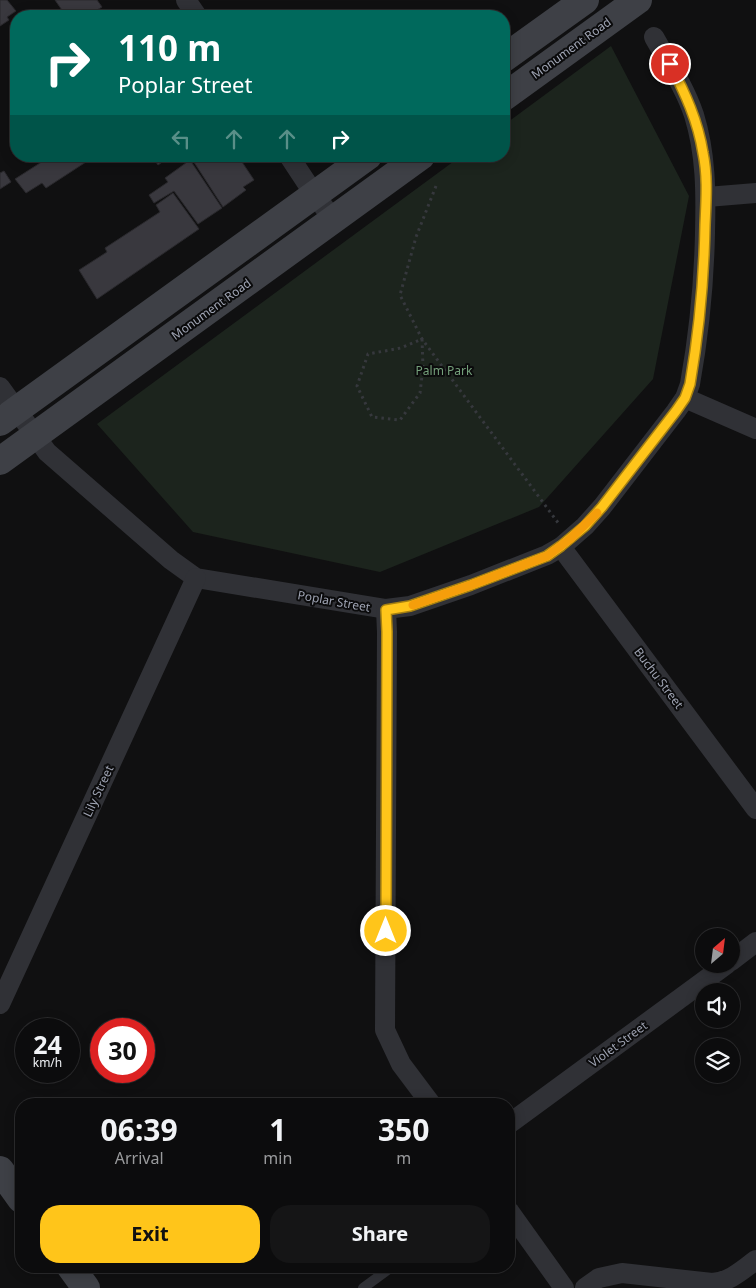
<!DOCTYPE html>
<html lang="en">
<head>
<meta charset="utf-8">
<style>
	body { margin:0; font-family:"Noto Sans",sans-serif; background:#151516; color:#f1f3f6; height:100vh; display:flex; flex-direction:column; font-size:19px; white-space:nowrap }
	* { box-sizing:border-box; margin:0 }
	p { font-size:16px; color:#9a9b9d }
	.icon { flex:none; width:28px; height:28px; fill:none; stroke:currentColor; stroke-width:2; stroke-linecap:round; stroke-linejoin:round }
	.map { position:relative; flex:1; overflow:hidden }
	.details { position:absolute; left:15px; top:1098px; width:500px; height:175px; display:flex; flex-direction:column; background:#0c0c0d; border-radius:20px; box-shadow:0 2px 12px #0003,0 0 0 1px #2c2c2e }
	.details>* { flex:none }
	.guide { position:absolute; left:10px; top:10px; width:500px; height:152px; border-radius:20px; box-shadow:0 2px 12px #0003,0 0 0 1px #2c2c2e; background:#00695c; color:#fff; overflow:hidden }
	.needle { width:32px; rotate:28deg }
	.fabs { position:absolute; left:695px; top:928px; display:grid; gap:10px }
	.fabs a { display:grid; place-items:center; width:45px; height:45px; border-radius:50%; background:#0c0c0d; box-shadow:0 2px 12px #0003,0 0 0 1px #2c2c2e; font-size:25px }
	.speed { position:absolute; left:15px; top:1018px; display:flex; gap:10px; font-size:25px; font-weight:700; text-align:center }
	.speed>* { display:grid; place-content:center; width:65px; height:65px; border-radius:50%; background:#0c0c0d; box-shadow:0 2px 12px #0003,0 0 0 1px #2c2c2e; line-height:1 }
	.speed small { font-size:12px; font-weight:400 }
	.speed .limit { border:8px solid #d22; background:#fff; color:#111 }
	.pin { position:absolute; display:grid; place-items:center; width:42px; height:42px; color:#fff; margin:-21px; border:2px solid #fff; border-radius:50%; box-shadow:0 1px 5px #0007 }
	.me { position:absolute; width:55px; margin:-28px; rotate:0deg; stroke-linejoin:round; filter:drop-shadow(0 0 4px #0008) }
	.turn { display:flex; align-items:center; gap:18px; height:105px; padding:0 25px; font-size:22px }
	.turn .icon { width:65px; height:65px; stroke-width:2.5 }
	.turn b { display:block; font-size:35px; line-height:42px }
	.lanes { display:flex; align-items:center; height:48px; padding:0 25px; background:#0003; justify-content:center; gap:25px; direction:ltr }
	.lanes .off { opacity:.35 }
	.eta { display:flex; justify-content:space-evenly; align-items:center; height:85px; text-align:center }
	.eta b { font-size:30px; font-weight:700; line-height:35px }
	.cta { display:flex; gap:10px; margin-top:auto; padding:10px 25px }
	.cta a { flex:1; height:58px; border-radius:20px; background:#ffc51a; color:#111; font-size:20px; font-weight:700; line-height:58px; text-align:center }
	.cta a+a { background:#151516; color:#f1f3f6 }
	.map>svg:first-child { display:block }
</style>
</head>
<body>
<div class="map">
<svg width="756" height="1288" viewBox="0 0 756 1288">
	<rect width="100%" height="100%" fill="#101011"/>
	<polygon fill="#1c241d" points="611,46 689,196 653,379 539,507 380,572 193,532 97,424 461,156 504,156 504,125"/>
	<g fill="#39383e" stroke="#2a292d">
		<polygon points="0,0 7,0 16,11 7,17 9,20 0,26"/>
		<polygon points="55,0 97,0 102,7 97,10 101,16 66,16"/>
		<polygon points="51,156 86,156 89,160 46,188 42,183 26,193 15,179"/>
		<polygon points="152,156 166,156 168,158 158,165"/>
		<polygon points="190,156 238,156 254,180 243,187 246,190 223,207"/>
		<polygon points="190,160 222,208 198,224 174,191 154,203 149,195 168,182 165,178"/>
		<polygon points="4,171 11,182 0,189 0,173"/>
		<polygon points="173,193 199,229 97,299 79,270 107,252 105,248 160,212 156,205"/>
	</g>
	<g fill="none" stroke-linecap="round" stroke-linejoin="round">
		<g stroke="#36383d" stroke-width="3" stroke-dasharray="2.5 4" stroke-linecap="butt">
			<polyline points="436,186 416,237 400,295 422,339 559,524"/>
			<polygon points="422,339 423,367 420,393 400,420 372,417 357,386 368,354 401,348"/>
		</g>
		<polyline stroke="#303136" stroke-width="10" points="363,1288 393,1266"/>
		<g stroke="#303136" stroke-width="20">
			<polyline points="186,0 197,16"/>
			<polyline points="289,156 314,194 333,219"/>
			<polyline points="707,197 756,193"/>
			<path d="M0,387L47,452L171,560L196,578L386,609L410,606L471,585L547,555L561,547L585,526L602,507L676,411L685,398L690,384C699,334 704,283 705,233C706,192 706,154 694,115C685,88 668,62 654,37"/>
			<polyline points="685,398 756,429"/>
			<polyline points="561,547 756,809"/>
			<polyline points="386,609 387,632 385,1030 401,1064 431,1104"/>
			<polyline points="731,961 756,942"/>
			<polyline points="0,1004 196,578"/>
			<polyline points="509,1124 727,964"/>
			<polyline points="509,1211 564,1288"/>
			<path d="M585,1288L599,1278L622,1273L712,1283C730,1282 742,1270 756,1260"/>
		</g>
		<g stroke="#3e4046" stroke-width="28">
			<polyline points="504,58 585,0"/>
			<polyline points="504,97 638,0"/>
			<polyline points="0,422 368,156"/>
			<polyline points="0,461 421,156"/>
			<polyline points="0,1170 21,1199"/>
			<polyline points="70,1266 86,1288"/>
		</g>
	</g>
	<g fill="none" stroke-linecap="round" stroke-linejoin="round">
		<g stroke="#a68011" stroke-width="12">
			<path id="route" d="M386,931L387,632L386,610L410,606L471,585L547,556L561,546L585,526L602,507L676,411L685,398L690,384C699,332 704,279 705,225C706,201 708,177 703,153C698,121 685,93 670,64"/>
		</g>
		<use href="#route" stroke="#ffc51a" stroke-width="9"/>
		<polyline stroke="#f59e0b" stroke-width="9" points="413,605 471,585 547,556 570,539 597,513"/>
	</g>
	<g text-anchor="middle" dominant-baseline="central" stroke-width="4" stroke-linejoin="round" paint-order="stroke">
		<g font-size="12" fill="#9fa4b3" stroke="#0b0b0c">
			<text transform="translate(571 48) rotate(-36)">Monument Road</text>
			<text transform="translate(211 309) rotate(-36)">Monument Road</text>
			<text transform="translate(334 601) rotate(10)">Poplar Street</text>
			<text transform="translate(659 678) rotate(53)">Buchu Street</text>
			<text transform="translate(98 791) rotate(-65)">Lily Street</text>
			<text transform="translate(618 1044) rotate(-36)">Violet Street</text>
		</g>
		<g font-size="12" fill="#75a07b" stroke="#0b0b0c">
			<text x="444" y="370">Palm Park</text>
		</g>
	</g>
</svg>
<div class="fabs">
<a><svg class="needle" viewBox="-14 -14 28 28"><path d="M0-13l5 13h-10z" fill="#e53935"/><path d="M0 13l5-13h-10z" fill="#9a9b9d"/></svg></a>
<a><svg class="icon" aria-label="sound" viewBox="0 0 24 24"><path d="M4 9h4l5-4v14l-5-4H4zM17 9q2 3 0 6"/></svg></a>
<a><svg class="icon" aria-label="layers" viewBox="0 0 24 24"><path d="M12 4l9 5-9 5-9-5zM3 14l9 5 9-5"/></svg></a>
</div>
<div class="speed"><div>24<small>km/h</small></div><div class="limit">30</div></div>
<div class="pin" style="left:670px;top:64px;background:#d93025"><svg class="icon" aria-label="arrive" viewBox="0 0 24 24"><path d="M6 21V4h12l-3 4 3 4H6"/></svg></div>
<svg class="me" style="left:386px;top:931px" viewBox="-20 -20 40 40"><circle r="17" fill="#ffc51a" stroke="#fff" stroke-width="3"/><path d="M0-11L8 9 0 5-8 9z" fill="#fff"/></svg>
<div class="guide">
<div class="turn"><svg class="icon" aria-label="right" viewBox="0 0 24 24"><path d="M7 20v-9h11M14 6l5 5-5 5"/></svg><div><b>110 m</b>Poplar Street</div></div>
<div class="lanes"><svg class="icon off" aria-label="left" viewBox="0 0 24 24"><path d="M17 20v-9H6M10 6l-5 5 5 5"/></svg><svg class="icon off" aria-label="ahead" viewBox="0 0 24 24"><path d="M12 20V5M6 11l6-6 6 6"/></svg><svg class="icon off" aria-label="ahead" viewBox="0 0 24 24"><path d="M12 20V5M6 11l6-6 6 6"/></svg><svg class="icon" aria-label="right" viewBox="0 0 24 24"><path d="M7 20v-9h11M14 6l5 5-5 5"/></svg></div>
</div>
<section class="details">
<div class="eta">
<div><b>06:39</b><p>Arrival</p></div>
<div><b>1</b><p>min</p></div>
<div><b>350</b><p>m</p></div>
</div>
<div class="cta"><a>Exit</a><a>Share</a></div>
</section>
</div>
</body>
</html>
